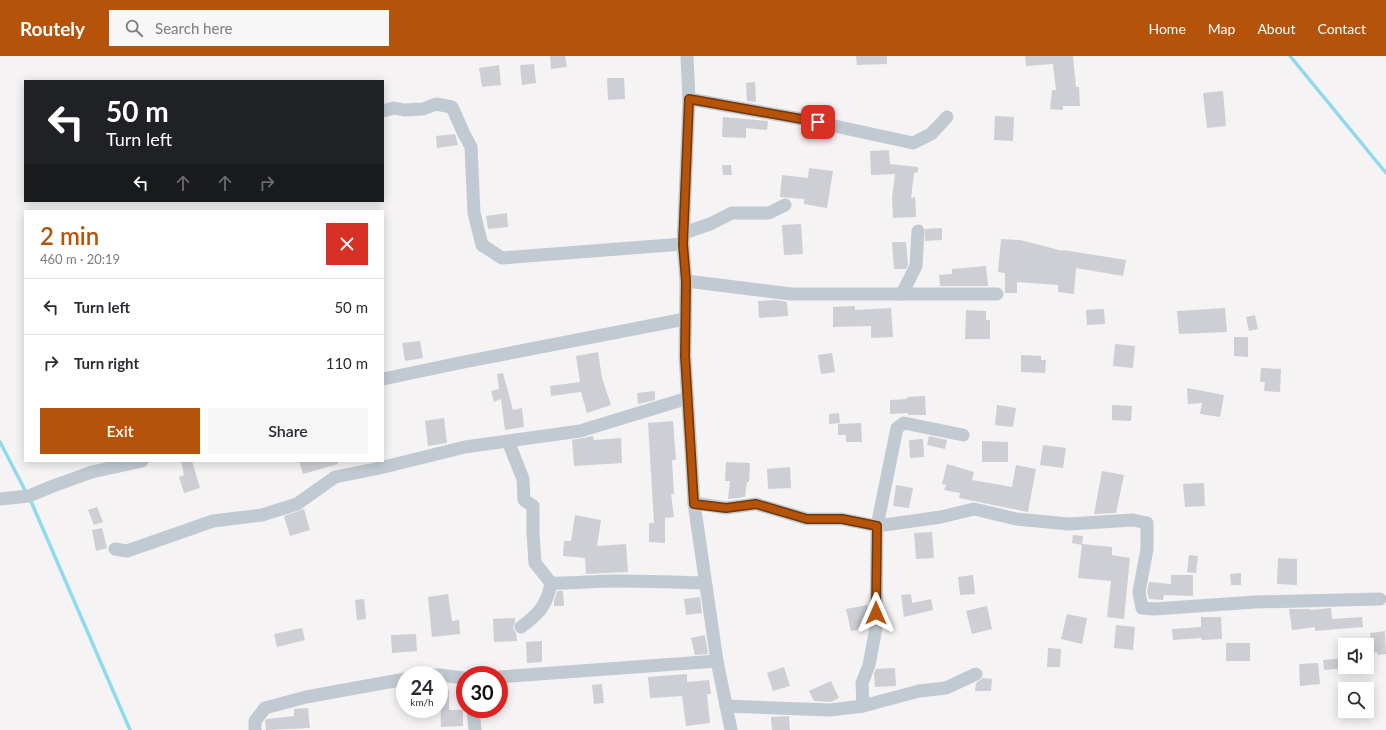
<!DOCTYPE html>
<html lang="en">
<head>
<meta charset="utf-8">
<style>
	body { margin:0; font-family:Lato,sans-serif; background:#f7f7f7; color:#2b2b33; height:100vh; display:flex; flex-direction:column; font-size:15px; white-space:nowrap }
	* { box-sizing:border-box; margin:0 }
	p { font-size:13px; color:#7c7c81 }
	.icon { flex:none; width:22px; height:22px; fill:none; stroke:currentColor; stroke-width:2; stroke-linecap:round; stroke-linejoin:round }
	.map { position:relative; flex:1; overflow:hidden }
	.side { position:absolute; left:24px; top:154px; width:360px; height:252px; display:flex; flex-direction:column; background:#fff; border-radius:0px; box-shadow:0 2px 10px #0003 }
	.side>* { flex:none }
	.guide { position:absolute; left:24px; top:24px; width:360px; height:122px; border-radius:0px; box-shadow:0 2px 10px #0003; background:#202124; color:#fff; overflow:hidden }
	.fabs { position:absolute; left:1338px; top:582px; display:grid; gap:8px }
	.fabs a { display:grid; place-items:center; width:36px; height:36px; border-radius:0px; background:#fff; box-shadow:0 2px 10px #0003; font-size:20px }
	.speed { position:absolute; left:396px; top:610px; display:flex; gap:8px; font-size:20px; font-weight:700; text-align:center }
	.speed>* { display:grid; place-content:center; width:52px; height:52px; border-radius:50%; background:#fff; box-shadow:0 2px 10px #0003; line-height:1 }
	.speed small { font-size:10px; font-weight:400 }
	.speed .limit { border:6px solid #d22; background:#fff; color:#111 }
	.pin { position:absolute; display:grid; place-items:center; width:34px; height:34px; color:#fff; margin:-17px; border-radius:8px; box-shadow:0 2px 6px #0006 }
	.me { position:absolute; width:44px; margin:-22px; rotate:0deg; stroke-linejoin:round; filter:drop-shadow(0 0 3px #0008) }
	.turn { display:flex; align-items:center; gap:14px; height:84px; padding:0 16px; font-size:18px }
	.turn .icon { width:52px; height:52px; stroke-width:2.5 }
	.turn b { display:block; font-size:28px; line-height:34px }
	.lanes { display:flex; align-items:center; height:38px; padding:0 16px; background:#0003; justify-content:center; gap:20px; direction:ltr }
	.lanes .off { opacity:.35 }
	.round { display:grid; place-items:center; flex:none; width:42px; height:42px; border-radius:0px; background:#f7f7f7 }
	.head { display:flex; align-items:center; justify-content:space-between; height:68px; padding:0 16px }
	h1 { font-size:24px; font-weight:600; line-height:30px; color:#b45309 }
	.primary-button { display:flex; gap:8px; margin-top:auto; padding:8px 16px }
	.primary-button a { flex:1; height:46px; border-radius:0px; background:#b45309; color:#fff; font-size:16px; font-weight:600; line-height:46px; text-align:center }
	.primary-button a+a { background:#f7f7f7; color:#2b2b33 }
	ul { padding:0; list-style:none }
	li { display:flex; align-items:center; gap:12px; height:56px; padding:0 16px; border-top:1px solid #e1e1e2 }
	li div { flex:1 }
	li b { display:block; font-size:15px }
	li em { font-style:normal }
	header { display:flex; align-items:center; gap:24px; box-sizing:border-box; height:56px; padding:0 20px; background:#b45309; color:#fff }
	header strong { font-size:19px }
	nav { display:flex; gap:22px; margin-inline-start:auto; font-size:14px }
	.search { width:280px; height:36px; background:#f7f7f7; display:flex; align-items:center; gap:10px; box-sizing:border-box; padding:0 14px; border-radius:0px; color:#7c7c81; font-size:15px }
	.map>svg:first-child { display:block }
</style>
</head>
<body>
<header>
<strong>Routely</strong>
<div class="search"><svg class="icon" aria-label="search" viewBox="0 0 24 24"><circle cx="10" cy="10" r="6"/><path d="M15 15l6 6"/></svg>Search here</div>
<nav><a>Home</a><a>Map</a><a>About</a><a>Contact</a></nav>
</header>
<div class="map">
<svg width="1386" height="674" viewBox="0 0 1386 674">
	<rect width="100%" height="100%" fill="#f5f3f3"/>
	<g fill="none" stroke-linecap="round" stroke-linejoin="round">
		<g stroke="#90daee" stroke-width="3.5">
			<polyline points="1290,0 1386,117"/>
			<polyline points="0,386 27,438"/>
			<polyline points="30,443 130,674"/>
		</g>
	</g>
	<g fill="#cdcfd5">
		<polygon points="550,0 565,0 567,11 551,13"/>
		<polygon points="856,0 887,0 887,8 857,9"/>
		<polygon points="1025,0 1073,0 1076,31 1079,31 1080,50 1063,50 1063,54 1050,53 1052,34 1056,34 1053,8 1026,10"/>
		<polygon points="534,8 536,27 522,29 520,9"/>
		<polygon points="499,9 501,29 482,31 479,12"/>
		<polygon points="607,22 624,22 625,43 608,44"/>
		<polygon points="755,26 756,46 747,45 746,27"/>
		<polygon points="1223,35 1226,70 1207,72 1203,37"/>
		<polygon points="995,60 1014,61 1013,85 994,84"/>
		<polygon points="723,61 768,65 767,74 746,72 746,82 722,81"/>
		<polygon points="455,78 458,89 437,92 436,80"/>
		<polygon points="889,94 890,108 918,111 918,116 914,117 911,142 915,141 916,161 893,162 892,142 895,118 871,119 870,95"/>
		<polygon points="722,109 731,109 732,119 723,119"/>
		<polygon points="809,112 833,115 827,152 804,148 804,143 780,141 782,119 808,122"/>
		<polygon points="507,157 508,171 488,173 486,160"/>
		<polygon points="801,168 803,198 784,199 782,169"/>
		<polygon points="942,172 942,184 925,185 925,173"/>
		<polygon points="1001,183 1020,184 1063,195 1063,194 1126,204 1123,220 1076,212 1074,238 1058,236 1058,229 1017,226 1017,237 1005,237 1005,217 998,216"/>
		<polygon points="892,186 906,186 908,209 906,213 894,213"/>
		<polygon points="986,210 988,230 940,230 939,219 952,218 952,213"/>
		<polygon points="777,244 787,246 788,260 759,262 758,245"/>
		<polygon points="855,250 855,254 891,252 893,281 871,282 871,270 833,271 833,251"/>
		<polygon points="1225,252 1227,276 1179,278 1177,255"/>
		<polygon points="1104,253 1105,268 1087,269 1086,254"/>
		<polygon points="966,254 986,255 986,264 990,264 990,283 965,283"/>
		<polygon points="1255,259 1258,273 1249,275 1246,261"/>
		<polygon points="1234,281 1248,281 1248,301 1234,300"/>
		<polygon points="420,285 423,302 405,305 402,287"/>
		<polygon points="1115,288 1135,290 1133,312 1113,310"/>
		<polygon points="598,296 602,322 611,349 587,357 581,336 551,340 550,330 580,326 576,300"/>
		<polygon points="832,297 835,316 821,318 818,299"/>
		<polygon points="1021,299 1041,300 1041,304 1046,304 1045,317 1021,316"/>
		<polygon points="1261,312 1281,313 1280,336 1264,335 1265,326 1260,326"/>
		<polygon points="503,317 513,354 522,352 524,371 505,374 501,343 494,346 491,335 499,333 497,318"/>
		<polygon points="1187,332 1224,339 1220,361 1200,358 1202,347 1188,348"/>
		<polygon points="655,335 655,344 638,348 637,337"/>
		<polygon points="925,340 926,359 908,359 908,357 890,358 890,344 907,343 907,341"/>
		<polygon points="997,349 1016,352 1013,371 995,369"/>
		<polygon points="1112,349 1132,350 1131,365 1112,364"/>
		<polygon points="839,357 840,367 829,368 829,358"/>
		<polygon points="444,362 447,387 428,390 425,365"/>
		<polygon points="673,365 676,404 672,404 674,438 671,438 674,461 665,462 665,487 649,486 649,467 654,467 648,367"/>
		<polygon points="861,367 862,386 846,386 846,379 838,379 838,368"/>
		<polygon points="593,380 594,384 621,382 622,407 574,410 572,384"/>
		<polygon points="929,380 947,384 945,393 927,389"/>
		<polygon points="923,383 924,401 910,402 909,384"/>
		<polygon points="982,385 1008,386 1008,406 982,406"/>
		<polygon points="1043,389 1066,392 1063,412 1040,409"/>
		<polygon points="181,405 192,405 200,432 184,437 179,421 184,419"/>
		<polygon points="299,405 338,405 338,408 303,418"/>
		<polygon points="726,406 750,407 749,426 747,426 745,441 728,443 730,425 725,425"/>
		<polygon points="947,408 974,416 972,424 1012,431 1016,409 1036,413 1028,456 959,442 960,437 944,434 946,429 942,428"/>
		<polygon points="790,411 791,432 768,433 767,413"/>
		<polygon points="1102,415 1124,419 1116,457 1094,458"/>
		<polygon points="1204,427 1205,450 1185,451 1183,428"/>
		<polygon points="896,429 913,432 909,452 893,450"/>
		<polygon points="97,451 103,466 94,469 88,454"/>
		<polygon points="304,453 310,474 290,480 284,460"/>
		<polygon points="575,459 601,464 597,490 626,488 628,516 586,518 585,502 563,500 564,485 571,485"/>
		<polygon points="102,472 107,492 96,495 92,474"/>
		<polygon points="932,476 934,502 916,503 914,477"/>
		<polygon points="1073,479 1083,480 1082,489 1072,487"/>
		<polygon points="1082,488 1112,491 1112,499 1130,502 1124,563 1107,561 1111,525 1078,522"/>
		<polygon points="1189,499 1198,500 1196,517 1187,516"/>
		<polygon points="1278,502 1297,503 1297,529 1277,528"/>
		<polygon points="1241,517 1241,529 1231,529 1230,518"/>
		<polygon points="973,519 975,538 960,539 958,521"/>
		<polygon points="1171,519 1193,519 1193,540 1164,539 1163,544 1149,543 1147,536 1149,526 1171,528"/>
		<polygon points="557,535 563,535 564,550 554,550 554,545"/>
		<polygon points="448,538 452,565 459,564 460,578 432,581 428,541"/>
		<polygon points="911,538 912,547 931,543 933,554 904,561 901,539"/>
		<polygon points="700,541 702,557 686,559 684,543"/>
		<polygon points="364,543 366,563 357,564 355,544"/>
		<polygon points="867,549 868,572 851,575 846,553"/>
		<polygon points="987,550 992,573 972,578 966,555"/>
		<polygon points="1331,552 1332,563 1362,561 1363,571 1315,575 1315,571 1292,574 1289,553 1310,553 1310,554"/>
		<polygon points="1067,558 1087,562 1082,588 1061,583"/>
		<polygon points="1201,561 1221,561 1222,583 1202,584 1201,582 1173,584 1172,573 1201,571"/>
		<polygon points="515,562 515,566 513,572 516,577 517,585 494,586 493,563"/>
		<polygon points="1116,569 1135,571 1133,594 1114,592"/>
		<polygon points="302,572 305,584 277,591 274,578"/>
		<polygon points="1385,575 1386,598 1378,599 1377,596 1373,597 1370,577"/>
		<polygon points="416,578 417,595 392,597 391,579"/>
		<polygon points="705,579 708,598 695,599 691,582"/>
		<polygon points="542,585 542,606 527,607 526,586"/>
		<rect x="1226" y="587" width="24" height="18"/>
		<polygon points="1048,592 1061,593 1060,611 1047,611"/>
		<polygon points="1345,602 1345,612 1324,614 1323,604"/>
		<polygon points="1318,607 1320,628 1300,630 1299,608"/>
		<polygon points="784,611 790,630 773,635 767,617"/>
		<polygon points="895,612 896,630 875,631 874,617 876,613"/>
		<polygon points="687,618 687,626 709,624 711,638 707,638 710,667 686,670 682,640 650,642 648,621"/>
		<polygon points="983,622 992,623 991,635 975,635 976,627"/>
		<polygon points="831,625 839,642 831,646 814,645 809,635"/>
		<polygon points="602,628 604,647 594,648 592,629"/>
		<polygon points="440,634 449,634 449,654 463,654 463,670 441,671"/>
		<polygon points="308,652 310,672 266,674 265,665 267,663 294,660 294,653"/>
		<polygon points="789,660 790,674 772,674 771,661"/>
	</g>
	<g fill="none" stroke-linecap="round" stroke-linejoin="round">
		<g stroke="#c1cad2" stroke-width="13">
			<polyline points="687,0 689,43 683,188 686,225 685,300 694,447 717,605 731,674"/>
			<polyline points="689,43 807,64 913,87 931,78 947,61"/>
			<polyline points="383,55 394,52 404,54 423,53 436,48 452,51 464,78 471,91 474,157 482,189 502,202 683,188"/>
			<polyline points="684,177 710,168 732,157 769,157 785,149"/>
			<polyline points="686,225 791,238 997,238"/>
			<polyline points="902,238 916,210 918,175"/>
			<polyline points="383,323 464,306 685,263"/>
			<path d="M508,385L523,423L524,444L533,450V477L535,507L551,527C547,549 539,558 521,571"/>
			<polyline points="0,443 29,440 53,430 92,416 142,405"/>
			<polyline points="694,447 726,452 756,448 807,463 842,463 877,470 941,461 974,453 1016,463 1069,468 1133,464 1147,467 1147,493 1139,536 1142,552 1154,553 1255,546 1380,543"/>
			<polyline points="115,493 127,495 213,465 262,459 297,448 335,421 380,412 465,391 580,375 688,342"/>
			<path d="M551,527C572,528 592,525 613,525C644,525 674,526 705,527"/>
			<polyline points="424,619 436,619"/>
			<polyline points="439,619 465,622"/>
			<polyline points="499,621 717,605"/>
			<polyline points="726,650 830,654 863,650 919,635 946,632 976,618"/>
			<polyline points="863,650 862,627 869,609 876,572 877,470 897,372 904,367 963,379"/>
			<polyline points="473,653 475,674"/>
			<polyline points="255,674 255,665 265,652 306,641 405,623"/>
		</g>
	</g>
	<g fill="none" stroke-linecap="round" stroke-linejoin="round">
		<g stroke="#753606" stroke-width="10">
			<polyline id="route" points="818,66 689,43 683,188 686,225 685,300 694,448 726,452 756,448 807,463 842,463 877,470 876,557"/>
		</g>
		<use href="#route" stroke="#b45309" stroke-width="7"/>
	</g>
</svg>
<div class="fabs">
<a><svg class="icon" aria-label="sound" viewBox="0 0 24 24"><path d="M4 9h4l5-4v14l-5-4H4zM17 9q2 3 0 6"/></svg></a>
<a><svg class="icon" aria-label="search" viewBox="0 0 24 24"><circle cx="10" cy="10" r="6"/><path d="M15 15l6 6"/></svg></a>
</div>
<div class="speed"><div>24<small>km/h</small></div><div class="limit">30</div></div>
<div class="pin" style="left:818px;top:66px;background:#d93025"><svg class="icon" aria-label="arrive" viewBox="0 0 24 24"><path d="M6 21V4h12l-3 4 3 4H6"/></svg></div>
<svg class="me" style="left:876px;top:557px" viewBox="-20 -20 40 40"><path d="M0-17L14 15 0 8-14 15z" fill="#b45309" stroke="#fff" stroke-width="4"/></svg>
<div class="guide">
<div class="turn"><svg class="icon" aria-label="left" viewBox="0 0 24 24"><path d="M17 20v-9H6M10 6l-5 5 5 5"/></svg><div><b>50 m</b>Turn left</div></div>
<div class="lanes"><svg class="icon" aria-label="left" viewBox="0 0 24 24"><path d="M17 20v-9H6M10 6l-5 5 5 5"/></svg><svg class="icon off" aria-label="ahead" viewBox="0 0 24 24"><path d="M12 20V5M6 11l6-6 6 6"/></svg><svg class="icon off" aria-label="ahead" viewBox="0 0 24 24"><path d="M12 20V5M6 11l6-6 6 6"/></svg><svg class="icon off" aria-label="right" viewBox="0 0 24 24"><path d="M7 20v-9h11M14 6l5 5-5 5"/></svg></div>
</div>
<section class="side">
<div class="head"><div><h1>2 min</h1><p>460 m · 20:19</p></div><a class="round" style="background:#d93025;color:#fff"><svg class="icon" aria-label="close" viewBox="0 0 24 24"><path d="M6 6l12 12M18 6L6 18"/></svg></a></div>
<ul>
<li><svg class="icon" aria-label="left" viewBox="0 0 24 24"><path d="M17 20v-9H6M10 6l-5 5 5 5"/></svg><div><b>Turn left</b></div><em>50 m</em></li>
<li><svg class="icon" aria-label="right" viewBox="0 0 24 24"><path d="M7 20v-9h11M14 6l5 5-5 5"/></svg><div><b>Turn right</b></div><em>110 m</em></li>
</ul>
<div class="primary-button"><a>Exit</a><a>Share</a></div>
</section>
</div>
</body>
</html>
